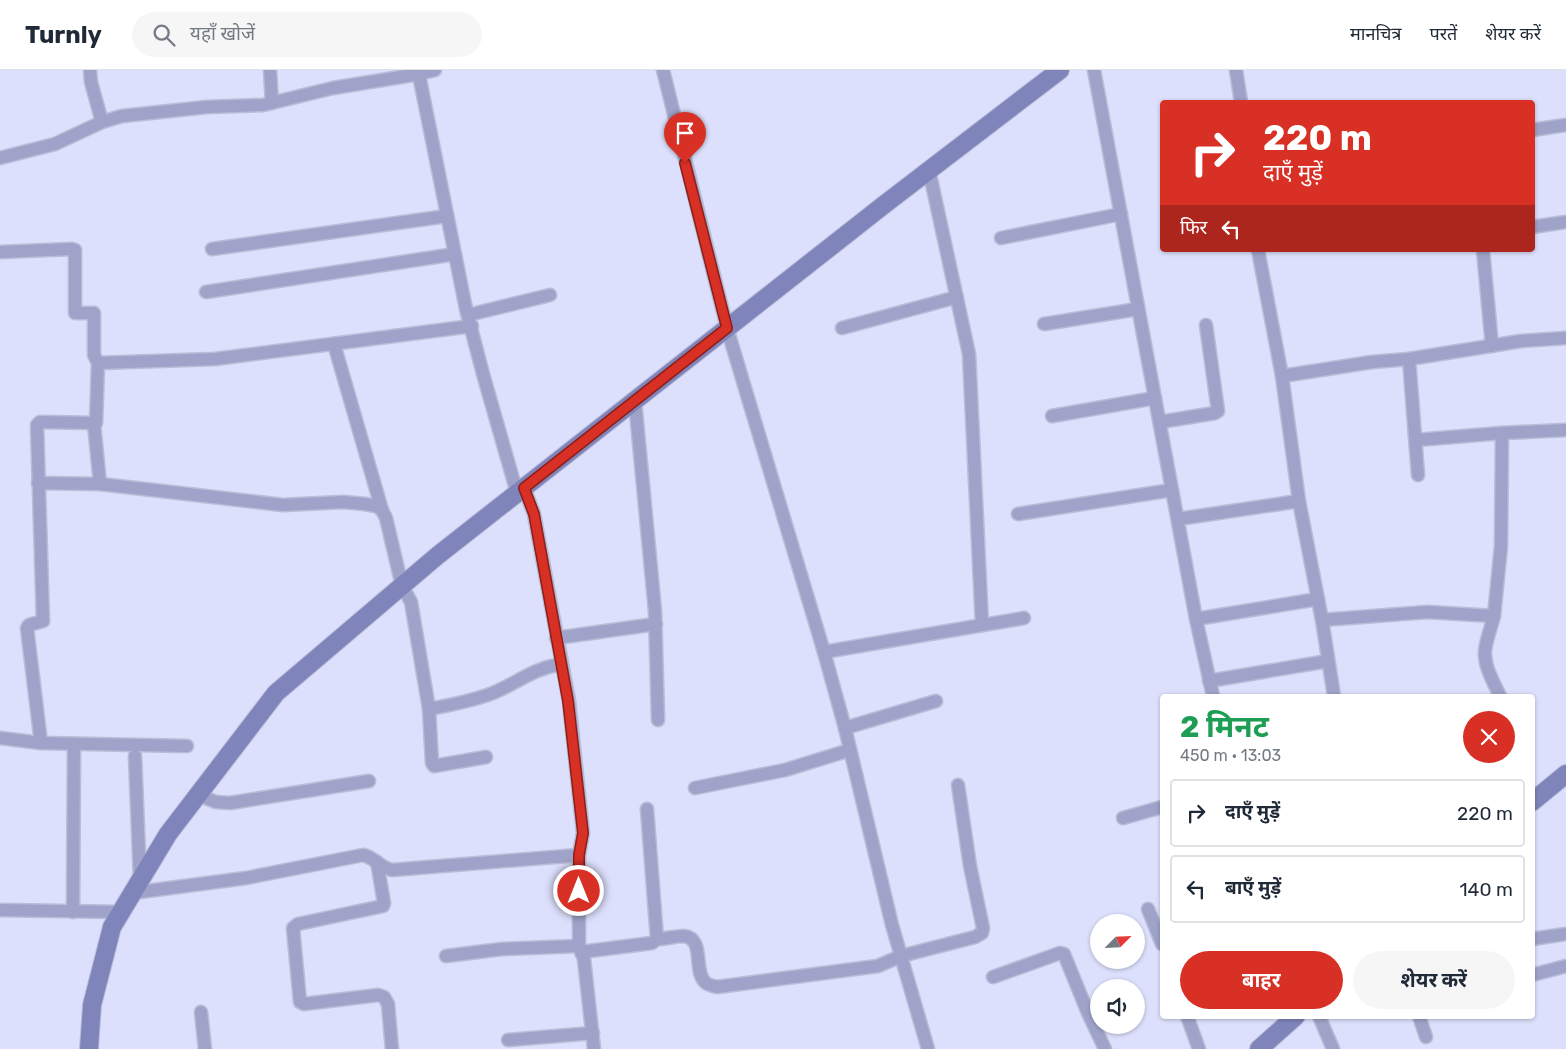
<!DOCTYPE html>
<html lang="hi">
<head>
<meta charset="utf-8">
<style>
	body { margin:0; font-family:Rubik,"Noto Sans Devanagari",sans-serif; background:#f6f6f7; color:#1f2937; height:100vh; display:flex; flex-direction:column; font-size:19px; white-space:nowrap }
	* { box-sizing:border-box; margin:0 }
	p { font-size:16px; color:#747a83 }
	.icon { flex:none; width:28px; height:28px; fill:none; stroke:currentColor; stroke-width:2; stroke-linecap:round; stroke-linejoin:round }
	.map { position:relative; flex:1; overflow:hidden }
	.side { position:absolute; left:1160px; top:624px; width:375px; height:325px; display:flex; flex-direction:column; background:#fff; border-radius:5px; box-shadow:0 1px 4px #0004 }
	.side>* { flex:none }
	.guide { position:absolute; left:1160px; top:30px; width:375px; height:152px; border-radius:5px; box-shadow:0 1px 4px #0004; background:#d93025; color:#fff; overflow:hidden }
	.needle { width:32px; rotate:66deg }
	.fabs { position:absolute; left:1090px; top:844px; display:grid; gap:10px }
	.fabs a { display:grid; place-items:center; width:55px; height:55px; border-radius:50%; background:#fff; box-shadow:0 1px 4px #0004; font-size:25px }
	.pin { position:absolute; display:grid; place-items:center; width:42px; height:42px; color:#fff; margin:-51px -21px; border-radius:50% 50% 50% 0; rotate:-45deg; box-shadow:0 0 5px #0007 }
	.pin .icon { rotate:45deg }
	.me { position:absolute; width:55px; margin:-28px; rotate:0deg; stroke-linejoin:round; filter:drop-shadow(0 0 4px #0008) }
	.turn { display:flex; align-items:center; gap:18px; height:105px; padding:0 20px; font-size:22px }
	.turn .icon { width:65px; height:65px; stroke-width:2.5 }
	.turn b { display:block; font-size:35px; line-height:42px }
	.then { display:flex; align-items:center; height:48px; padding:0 20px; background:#0003; gap:10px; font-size:19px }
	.round { display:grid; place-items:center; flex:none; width:52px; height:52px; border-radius:26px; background:#f6f6f7 }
	.summary { display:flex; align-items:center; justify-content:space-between; height:85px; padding:0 20px }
	h1 { font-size:30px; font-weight:700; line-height:38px; color:#1e9e55 }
	.button { display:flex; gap:10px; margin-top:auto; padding:10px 20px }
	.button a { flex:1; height:58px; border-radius:30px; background:#d93025; color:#fff; font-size:20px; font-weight:700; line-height:58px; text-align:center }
	.button a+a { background:#f6f6f7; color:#1f2937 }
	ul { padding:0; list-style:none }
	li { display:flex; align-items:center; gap:15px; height:68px; margin:0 10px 8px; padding:0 10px; border:2px solid #e0e1e3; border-radius:5px }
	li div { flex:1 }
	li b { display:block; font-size:19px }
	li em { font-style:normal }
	header { display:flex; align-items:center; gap:30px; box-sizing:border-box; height:70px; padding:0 25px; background:#fff; border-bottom:1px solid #e0e1e3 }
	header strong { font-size:24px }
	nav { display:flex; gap:28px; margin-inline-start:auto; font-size:18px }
	.search { width:350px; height:45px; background:#f6f6f7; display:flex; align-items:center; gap:12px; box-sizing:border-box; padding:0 18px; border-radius:28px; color:#747a83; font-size:19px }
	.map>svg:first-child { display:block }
</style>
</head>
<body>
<header>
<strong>Turnly</strong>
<div class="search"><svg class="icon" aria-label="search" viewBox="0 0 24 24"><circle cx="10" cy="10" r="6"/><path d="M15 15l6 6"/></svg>यहाँ खोजें</div>
<nav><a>मानचित्र</a><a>परतें</a><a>शेयर करें</a></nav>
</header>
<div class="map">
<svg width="1566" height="979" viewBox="0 0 1566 979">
	<rect width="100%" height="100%" fill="#dce0fc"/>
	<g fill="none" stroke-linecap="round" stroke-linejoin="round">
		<g stroke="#babdd7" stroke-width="15">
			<g id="street">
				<polyline points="90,0 91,12 102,52"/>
				<polyline points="270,0 272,33"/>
				<polyline points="418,0 466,239 483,304 517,423"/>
				<polyline points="663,0 727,258 824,582 845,658 892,855 928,979"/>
				<polyline points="1094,0 1196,549 1213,626"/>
				<polyline points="1236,0 1241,32"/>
				<polyline points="1532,60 1566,55"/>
				<polyline points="0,88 55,74 102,52 122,46 207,37 263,35 333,18 419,4 435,0"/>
				<polyline points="929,100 969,284 982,555"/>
				<polyline points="1532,157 1566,152"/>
				<polyline points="1001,168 1121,144"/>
				<polyline points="212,179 447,146"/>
				<polyline points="1258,180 1282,306 1299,431 1322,550 1334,626"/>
				<polyline points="1483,180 1492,276"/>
				<polyline points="0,182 72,179 75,180 75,243 94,243 94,285 98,293"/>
				<polyline points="206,222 455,184"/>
				<polyline points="468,245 550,225"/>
				<polyline points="1044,254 1138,239"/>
				<polyline points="842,258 957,227"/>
				<polyline points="334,274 382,440"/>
				<polyline points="1409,289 1418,405"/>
				<polyline points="1282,306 1372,292 1409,289 1521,271 1566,268"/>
				<polyline points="635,331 655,541 658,650"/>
				<polyline points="1052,346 1155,328"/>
				<polyline points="1160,352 1215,343 1218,341 1206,255"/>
				<polyline points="94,354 100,414"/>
				<polyline points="1416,370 1502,363 1566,360"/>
				<polyline points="38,413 100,414 283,435 343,432 365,434 376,436 382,440 386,448 402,516 411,532 429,639 432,693 434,696 486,687"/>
				<polyline points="524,418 534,444 569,631 583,763 579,785 579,876 584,889 594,979"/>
				<polyline points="1018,444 1172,420"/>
				<polyline points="1178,449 1299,431"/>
				<path d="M1494,546C1491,558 1486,570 1485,581C1484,597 1494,613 1500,626"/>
				<polyline points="1196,549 1318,529"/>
				<polyline points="1322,550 1427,542 1494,546 1501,476 1502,363"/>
				<polyline points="556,568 656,554"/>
				<polyline points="824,582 1024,548"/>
				<polyline points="1209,611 1328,591"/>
				<path d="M429,639C451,635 472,631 493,623C519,612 532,599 561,594"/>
				<polyline points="845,658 936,631"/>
				<polyline points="0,668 41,673 187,676"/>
				<polyline points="41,673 27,558 29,555 43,551 37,355 40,352 96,353 98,293 215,289 472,256"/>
				<polyline points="135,686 140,810"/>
				<polyline points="695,718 785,700 850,680"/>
				<polyline points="198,725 216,732 230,733 369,711"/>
				<polyline points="1123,748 1162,737"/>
				<polyline points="377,792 384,833 383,836 298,854 293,858 300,932 304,934 378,925 384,927 388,934 392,979"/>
				<path d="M132,823L246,808L363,785C374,787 381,798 392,800L579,785"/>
				<polyline points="1148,839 1162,874"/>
				<polyline points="0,840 121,842"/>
				<polyline points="73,842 74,674"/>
				<path d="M657,869C665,869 676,866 684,866C706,869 692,902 706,913C708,915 714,916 717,917L878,896L901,886L975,867L982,863L983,858L970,796L958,715"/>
				<polyline points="1532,869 1566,864"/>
				<polyline points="581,882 652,873 657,869 647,739"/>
				<polyline points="446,886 502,879 579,876"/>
				<polyline points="1532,905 1566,896"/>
				<polyline points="993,907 1060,883 1064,884 1088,943 1105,979"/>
				<polyline points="201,942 205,979"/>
				<polyline points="1187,946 1199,979"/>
				<polyline points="1319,946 1333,979"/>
				<polyline points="1419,946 1426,967"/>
				<polyline points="508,970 593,963"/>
			</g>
		</g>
		<g stroke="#babdd7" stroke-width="20">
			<g id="secondary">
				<polyline points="1532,732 1566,704"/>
				<polyline points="89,979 92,935 112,857 168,764 276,623 437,486 885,134 1060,0"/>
				<polyline points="1259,979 1296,946"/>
			</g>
		</g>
		<use href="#street" stroke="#9fa3c9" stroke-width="12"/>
		<use href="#secondary" stroke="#7f84bb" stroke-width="18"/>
	</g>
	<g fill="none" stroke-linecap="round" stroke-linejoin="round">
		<g stroke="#8d1f18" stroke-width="12">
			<polyline id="route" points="579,821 579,785 583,763 568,631 534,444 524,418 727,258 685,93"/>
		</g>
		<use href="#route" stroke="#d93025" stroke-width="9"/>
	</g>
</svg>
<div class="fabs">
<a><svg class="needle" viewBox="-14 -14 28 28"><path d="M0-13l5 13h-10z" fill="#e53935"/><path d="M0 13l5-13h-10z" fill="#747a83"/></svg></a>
<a><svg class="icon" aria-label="sound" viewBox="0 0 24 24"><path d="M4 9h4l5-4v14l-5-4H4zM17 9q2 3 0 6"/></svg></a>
</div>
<div class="pin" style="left:685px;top:93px;background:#d93025"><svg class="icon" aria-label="arrive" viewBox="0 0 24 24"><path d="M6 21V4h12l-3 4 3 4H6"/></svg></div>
<svg class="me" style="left:579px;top:821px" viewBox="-20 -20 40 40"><circle r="17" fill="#d93025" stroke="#fff" stroke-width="3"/><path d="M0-11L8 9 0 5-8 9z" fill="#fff"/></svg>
<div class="guide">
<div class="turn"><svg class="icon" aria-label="right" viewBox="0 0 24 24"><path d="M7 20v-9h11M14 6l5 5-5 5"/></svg><div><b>220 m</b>दाएँ मुड़ें</div></div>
<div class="then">फिर<svg class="icon" aria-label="left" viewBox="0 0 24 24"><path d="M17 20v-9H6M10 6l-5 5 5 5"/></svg></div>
</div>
<section class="side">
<div class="summary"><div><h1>2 मिनट</h1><p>450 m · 13:03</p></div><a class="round" style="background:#d93025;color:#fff"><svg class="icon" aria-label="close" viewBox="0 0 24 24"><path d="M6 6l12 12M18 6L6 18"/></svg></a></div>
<ul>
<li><svg class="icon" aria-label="right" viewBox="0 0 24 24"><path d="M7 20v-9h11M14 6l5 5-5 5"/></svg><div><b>दाएँ मुड़ें</b></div><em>220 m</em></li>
<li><svg class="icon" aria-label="left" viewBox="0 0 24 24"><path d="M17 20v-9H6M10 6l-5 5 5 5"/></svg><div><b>बाएँ मुड़ें</b></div><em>140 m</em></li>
</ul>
<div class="button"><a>बाहर</a><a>शेयर करें</a></div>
</section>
</div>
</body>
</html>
